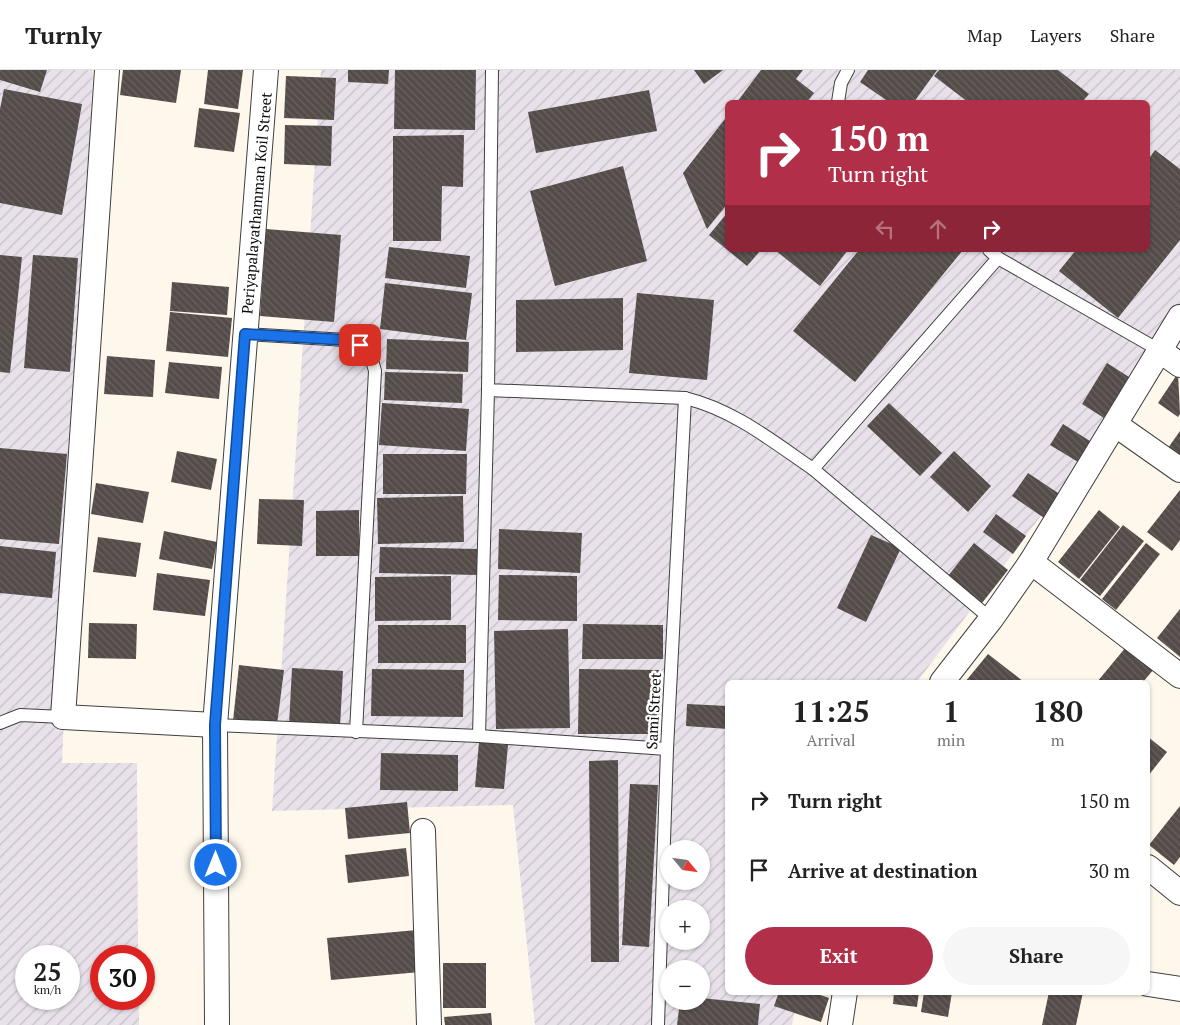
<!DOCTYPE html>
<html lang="en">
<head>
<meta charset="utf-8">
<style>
	body { margin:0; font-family:"PT Serif",serif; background:#f6f6f6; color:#222; height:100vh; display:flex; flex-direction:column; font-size:19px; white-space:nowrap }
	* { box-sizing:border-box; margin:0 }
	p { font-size:16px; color:#767676 }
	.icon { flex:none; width:28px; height:28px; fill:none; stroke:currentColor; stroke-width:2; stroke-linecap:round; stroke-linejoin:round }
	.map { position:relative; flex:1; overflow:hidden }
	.drawer { position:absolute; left:725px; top:610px; width:425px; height:315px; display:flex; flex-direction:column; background:#fff; border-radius:8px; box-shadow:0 1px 4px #0004 }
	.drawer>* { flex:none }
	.hud { position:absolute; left:725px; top:30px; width:425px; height:152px; border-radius:8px; box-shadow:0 1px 4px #0004; background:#b12f48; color:#fff; overflow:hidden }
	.needle { width:32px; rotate:119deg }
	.controls { position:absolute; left:660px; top:770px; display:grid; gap:10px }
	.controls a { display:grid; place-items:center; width:50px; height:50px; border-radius:50%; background:#fff; box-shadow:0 1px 4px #0004; font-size:25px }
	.speed { position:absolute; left:15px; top:875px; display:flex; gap:10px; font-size:25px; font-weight:700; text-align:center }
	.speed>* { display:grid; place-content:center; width:65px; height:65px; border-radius:50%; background:#fff; box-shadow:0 1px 4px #0004; line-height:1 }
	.speed small { font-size:12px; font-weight:400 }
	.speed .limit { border:8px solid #d22; background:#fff; color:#111 }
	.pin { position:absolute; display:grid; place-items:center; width:42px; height:42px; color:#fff; margin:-21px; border-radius:10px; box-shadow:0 2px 8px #0006 }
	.me { position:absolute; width:55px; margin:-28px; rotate:0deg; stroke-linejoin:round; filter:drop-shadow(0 0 4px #0008) }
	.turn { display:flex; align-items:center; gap:18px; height:105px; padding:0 20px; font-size:22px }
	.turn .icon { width:65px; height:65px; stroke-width:2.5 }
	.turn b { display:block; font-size:35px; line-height:42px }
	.lanes { display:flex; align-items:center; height:48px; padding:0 20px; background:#0003; justify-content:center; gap:25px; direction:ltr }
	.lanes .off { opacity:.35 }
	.eta { display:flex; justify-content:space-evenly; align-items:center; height:85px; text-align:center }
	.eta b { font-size:30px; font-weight:600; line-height:35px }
	.button { display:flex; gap:10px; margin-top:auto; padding:10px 20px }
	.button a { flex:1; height:58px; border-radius:30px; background:#b12f48; color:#fff; font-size:20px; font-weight:600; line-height:58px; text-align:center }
	.button a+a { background:#f6f6f6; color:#222 }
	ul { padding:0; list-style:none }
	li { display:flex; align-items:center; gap:15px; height:70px; padding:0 20px }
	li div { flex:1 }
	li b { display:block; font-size:19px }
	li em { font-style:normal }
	header { display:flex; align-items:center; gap:30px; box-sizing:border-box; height:70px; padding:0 25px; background:#fff; border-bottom:1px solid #e0e0e0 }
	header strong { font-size:24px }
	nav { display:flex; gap:28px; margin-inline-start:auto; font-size:18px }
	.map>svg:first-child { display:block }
</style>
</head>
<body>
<header>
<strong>Turnly</strong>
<nav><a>Map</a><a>Layers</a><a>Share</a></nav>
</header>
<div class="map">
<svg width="1180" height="955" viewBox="0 0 1180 955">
	<defs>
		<pattern id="industrial-furrows" width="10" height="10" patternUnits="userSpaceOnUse" patternTransform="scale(1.25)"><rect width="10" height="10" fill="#e8e1ea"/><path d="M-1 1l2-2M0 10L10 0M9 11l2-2" fill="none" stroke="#c6c0c8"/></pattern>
		<pattern id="building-back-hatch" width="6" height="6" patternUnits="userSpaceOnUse" patternTransform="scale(1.25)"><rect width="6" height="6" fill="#544c49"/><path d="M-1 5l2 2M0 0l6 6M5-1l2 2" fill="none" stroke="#68615f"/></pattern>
	</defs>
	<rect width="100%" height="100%" fill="#fef8ec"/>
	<g fill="url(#industrial-furrows)" fill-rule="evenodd">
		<path d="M0,0H93L62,693H137L138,886H101V929H139V955H0ZM26,886H69V929H26Z"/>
		<path d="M321,0H1180V259L917,612H728V922L798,923L792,955H535L513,735L272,741ZM728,32H1148V180H728ZM669,779H701V811H669ZM669,839H701V871H669ZM669,899H701V931H669Z"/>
	</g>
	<g fill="url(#building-back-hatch)">
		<polygon points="0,0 47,0 40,22 0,10"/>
		<polygon points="123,0 181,0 176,33 120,25"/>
		<polygon points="208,0 243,0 238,39 204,34"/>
		<polygon points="348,0 389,0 388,14 348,12"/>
		<polygon points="395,0 476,0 475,60 394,59"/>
		<polygon points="694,0 723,0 704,14"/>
		<polygon points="761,0 803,0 796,9 814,23 807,32 737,32"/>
		<polygon points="868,0 937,0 914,32 889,32 860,12"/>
		<polygon points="939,0 1058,0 1089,24 1082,32 968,32 934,6"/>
		<polygon points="286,6 336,8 334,50 284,48"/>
		<polygon points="4,19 82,34 62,145 0,133 0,39"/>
		<polygon points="649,20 657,61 536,83 528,42"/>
		<polygon points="199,38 240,43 234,82 194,77"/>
		<polygon points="728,45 728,133 707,159 683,103"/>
		<polygon points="285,55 332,56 331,96 284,94"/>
		<polygon points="464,65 463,117 442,116 441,171 393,171 393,66"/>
		<polygon points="1155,80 1180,99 1180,170 1118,248 1059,201 1076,180 1148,180 1148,90"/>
		<polygon points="623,96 647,191 555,216 530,121"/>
		<polygon points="728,142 728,180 761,180 747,196 709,165"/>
		<polygon points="266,159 341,165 334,252 260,246"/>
		<polygon points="389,177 470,186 466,218 385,208"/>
		<polygon points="775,180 848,180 820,216"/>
		<polygon points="859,180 963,180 855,312 793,261"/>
		<polygon points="0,185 22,187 10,303 0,302"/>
		<polygon points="33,185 78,188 70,302 24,298"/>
		<polygon points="172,212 229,217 227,245 170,241"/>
		<polygon points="385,213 472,223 466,270 380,259"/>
		<polygon points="637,223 714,230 707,310 629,303"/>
		<polygon points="623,228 623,280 516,282 516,230"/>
		<polygon points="170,242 232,248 228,287 166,281"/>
		<polygon points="387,269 469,272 468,302 386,299"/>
		<polygon points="107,286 155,290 153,327 104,324"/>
		<polygon points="169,292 222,297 219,329 165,323"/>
		<polygon points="1107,293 1129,307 1104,348 1082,334"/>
		<polygon points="385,302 463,304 462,333 384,330"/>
		<polygon points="1178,303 1180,344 1178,347 1158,333"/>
		<polygon points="382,333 469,339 466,381 379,375"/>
		<polygon points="889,333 942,383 920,406 867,356"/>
		<polygon points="1063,354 1101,378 1088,398 1050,375"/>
		<polygon points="1180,361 1180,386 1168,378"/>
		<polygon points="0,378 67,384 59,474 0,469"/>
		<polygon points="177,381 217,389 211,420 171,412"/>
		<polygon points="954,381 991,416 968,442 930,407"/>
		<polygon points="383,384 467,384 466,424 383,424"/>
		<polygon points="1028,403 1064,427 1047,450 1012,426"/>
		<polygon points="96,413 149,422 143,453 91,444"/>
		<polygon points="1180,420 1180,470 1172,481 1147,462"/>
		<polygon points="463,426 464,472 378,474 377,428"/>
		<polygon points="259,429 304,430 302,476 257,474"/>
		<polygon points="359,440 359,486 316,486 316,441"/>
		<polygon points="1099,440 1120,457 1079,509 1058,492"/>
		<polygon points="996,444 1026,466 1013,484 983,462"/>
		<polygon points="1123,455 1144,471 1100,526 1080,510"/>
		<polygon points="499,459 582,463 580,503 498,499"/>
		<polygon points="164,461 217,472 212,499 159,489"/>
		<polygon points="871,465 901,478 866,552 837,538"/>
		<polygon points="98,467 141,473 136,507 93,502"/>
		<polygon points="974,473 1008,500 982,533 948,506"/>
		<polygon points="1146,473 1160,484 1116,540 1102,529"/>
		<polygon points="0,476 56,482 52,528 0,523"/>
		<polygon points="380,477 479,479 478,505 379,503"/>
		<polygon points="157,503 210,510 205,546 153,540"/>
		<polygon points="499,505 577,506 577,551 498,550"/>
		<polygon points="451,506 451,550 375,551 375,507"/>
		<polygon points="1180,539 1180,587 1157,568"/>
		<polygon points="89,553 137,554 136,589 88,588"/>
		<polygon points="583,554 663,555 663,589 582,589"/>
		<rect x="378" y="555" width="88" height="38"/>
		<polygon points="568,559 570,658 496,659 494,561"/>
		<polygon points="1126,577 1154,599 1143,612 1097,612"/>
		<polygon points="988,584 1024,612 965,612"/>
		<polygon points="239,595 284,600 277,655 233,651"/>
		<polygon points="292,598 343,601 340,657 289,655"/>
		<polygon points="372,599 464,600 463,647 371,646"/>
		<polygon points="579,599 659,600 659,664 578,664"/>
		<polygon points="687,634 728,636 728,659 686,656"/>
		<polygon points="1148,667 1167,682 1148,706"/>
		<polygon points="479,672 508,675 504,719 475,717"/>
		<polygon points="381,683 458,685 458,721 380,720"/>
		<polygon points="618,690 619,892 591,892 589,691"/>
		<polygon points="630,714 658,715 649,877 622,875"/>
		<polygon points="407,732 410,763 348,769 345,738"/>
		<polygon points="1180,736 1180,787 1174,795 1149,775"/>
		<polygon points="406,778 409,806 348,813 345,785"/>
		<polygon points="417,860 420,902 331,910 327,868"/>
		<rect x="443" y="893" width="43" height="45"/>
		<polygon points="779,922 812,922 829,928 821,952 774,936"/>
		<polygon points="894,922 919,922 917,937 893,934"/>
		<polygon points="924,922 952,922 948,947 921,942"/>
		<polygon points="1049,922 1083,922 1076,955 1042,955"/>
		<polygon points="701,928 760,934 758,955 677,955 680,931 701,931"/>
		<polygon points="491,943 492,955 445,955 444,947"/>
	</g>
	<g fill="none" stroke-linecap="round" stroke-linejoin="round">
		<g stroke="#3f3f3f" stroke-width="14">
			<g id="lane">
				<path d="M492,0L488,320L685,328C734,340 772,371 813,399L998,188L989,180"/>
				<polyline points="838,32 841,13 848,0"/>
				<polyline points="998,188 1159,280"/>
				<path d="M245,264L346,270C366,277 370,280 375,301L356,662"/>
				<polyline points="813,399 991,549"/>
				<polyline points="0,653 20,645 63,647"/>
				<polyline points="215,655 479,666 667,679"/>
				<polyline points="479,666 488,320"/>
				<polyline points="658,955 667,679 685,328"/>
			</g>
		</g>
		<g stroke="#3f3f3f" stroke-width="26">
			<g id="street">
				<polyline points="107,0 63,647 215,655"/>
				<polyline points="1159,280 1180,295"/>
				<polyline points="1116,355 1180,400"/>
				<polyline points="1031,492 1180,606"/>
				<polyline points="942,612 991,549 1031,492 1180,247"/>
				<polyline points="423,761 429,955"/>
				<polyline points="1148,797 1180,823"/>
				<polyline points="1148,914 1180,919"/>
				<polyline points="217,955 215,655 266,0"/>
				<polyline points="840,955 845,922"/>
			</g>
		</g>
		<use href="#lane" stroke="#fff" stroke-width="12"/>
		<use href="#street" stroke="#fff" stroke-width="24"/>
	</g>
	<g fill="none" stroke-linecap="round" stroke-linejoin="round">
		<g stroke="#114b97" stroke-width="12">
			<polyline id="route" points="216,795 215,655 245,264 346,270 360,275"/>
		</g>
		<use href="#route" stroke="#1a73e8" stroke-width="9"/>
	</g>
	<g text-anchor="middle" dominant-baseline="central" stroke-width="5" stroke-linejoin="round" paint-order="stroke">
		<g font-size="15" fill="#0c0c0c" stroke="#fff">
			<text transform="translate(256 133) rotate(-85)">Periyapalayathamman Koil Street</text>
			<text transform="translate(653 641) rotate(-87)">Sami Street</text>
		</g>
	</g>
</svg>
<div class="controls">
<a><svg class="needle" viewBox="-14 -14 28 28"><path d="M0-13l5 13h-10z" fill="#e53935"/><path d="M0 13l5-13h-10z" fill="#767676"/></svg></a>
<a>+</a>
<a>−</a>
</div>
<div class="speed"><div>25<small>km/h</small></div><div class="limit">30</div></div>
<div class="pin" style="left:360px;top:275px;background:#d93025"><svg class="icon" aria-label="arrive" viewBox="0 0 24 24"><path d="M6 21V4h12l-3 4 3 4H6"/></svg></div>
<svg class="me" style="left:216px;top:795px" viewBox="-20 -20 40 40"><circle r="17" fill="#1a73e8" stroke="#fff" stroke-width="3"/><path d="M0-11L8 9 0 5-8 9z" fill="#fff"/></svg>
<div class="hud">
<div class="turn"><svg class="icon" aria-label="right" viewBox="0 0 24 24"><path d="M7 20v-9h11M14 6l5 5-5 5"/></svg><div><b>150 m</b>Turn right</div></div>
<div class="lanes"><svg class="icon off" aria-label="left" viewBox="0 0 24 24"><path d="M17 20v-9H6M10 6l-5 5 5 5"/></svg><svg class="icon off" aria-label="ahead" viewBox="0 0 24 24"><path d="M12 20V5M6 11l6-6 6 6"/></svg><svg class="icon" aria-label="right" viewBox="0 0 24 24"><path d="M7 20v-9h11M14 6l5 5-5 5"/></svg></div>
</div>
<section class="drawer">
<div class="eta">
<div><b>11:25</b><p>Arrival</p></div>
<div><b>1</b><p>min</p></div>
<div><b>180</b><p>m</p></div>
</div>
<ul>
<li><svg class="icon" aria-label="right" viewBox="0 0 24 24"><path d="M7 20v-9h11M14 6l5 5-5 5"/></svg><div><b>Turn right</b></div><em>150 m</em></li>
<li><svg class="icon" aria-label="arrive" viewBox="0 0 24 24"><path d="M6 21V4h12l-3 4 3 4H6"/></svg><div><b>Arrive at destination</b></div><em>30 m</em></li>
</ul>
<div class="button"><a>Exit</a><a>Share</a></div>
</section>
</div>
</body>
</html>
